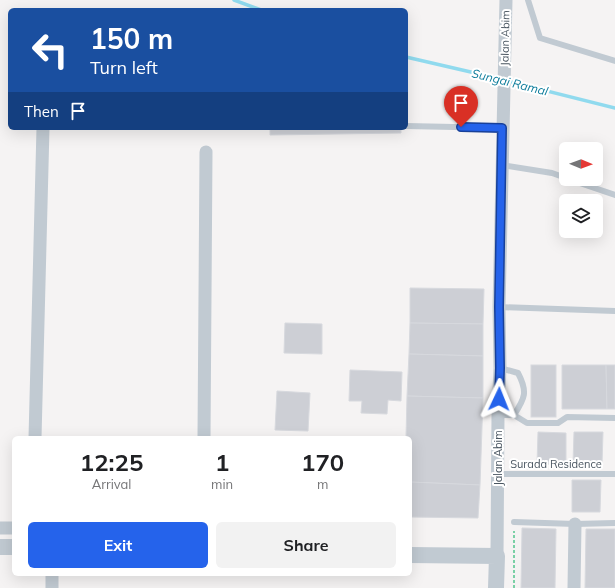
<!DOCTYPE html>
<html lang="en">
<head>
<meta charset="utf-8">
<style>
	body { margin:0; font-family:Mulish,sans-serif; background:#f2f2f2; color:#202124; height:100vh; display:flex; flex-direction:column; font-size:15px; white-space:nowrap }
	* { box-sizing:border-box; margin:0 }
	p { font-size:13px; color:#757577 }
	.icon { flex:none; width:22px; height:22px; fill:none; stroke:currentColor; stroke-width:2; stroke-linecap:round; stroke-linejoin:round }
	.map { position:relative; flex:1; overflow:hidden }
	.details { position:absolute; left:12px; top:436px; width:400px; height:140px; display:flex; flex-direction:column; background:#fff; border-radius:6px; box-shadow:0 4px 16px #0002 }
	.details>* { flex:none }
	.top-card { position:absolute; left:8px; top:8px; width:400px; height:122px; border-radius:6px; box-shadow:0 4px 16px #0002; background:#1a4fa0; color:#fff; overflow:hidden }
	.needle { width:26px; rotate:91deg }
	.buttons { position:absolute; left:559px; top:142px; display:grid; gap:8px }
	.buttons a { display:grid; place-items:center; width:44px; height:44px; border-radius:6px; background:#fff; box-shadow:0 4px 16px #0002; font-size:20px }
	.pin { position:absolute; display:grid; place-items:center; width:34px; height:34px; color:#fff; margin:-41px -17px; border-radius:50% 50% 50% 0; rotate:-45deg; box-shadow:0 0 4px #0007 }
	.pin .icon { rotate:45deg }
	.me { position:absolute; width:44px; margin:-22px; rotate:2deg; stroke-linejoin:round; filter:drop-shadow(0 0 3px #0008) }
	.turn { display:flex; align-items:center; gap:14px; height:84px; padding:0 16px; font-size:18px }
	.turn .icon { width:52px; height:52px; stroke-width:2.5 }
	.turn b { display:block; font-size:28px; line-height:34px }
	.then { display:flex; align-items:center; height:38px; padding:0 16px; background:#0003; gap:8px; font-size:15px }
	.eta { display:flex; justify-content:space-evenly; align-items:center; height:68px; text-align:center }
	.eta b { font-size:24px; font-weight:700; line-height:28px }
	.button { display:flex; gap:8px; margin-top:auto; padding:8px 16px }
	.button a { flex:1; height:46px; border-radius:6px; background:#2563eb; color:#fff; font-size:16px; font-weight:700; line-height:46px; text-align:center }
	.button a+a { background:#f2f2f2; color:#202124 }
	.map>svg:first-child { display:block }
</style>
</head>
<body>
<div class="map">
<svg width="615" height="588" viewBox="0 0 615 588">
	<rect width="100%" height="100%" fill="#f5f3f3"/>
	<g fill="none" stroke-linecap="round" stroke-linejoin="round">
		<g stroke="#90daee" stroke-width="3.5">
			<polyline points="234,0 261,10"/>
			<polyline points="406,57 501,79"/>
			<polyline points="507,81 615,108"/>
		</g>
	</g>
	<g fill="#cdcfd5" stroke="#d7d9de">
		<polygon points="270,128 401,128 401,133 270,135"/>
		<polygon points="410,288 484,289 483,324 410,323"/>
		<polygon points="285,323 322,324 322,354 284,353"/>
		<polygon points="410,323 483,324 483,356 409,354"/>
		<polygon points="409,354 483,356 483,398 407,396"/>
		<rect x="531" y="365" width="25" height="52"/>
		<polygon points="562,365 606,365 607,409 562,409"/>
		<polygon points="606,365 615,365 615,409 607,409"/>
		<polygon points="350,370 402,372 401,401 388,400 387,414 361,413 362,401 349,401"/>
		<polygon points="277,391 310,393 308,431 275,430"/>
		<polygon points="407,396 483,398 480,485 410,482 410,438 406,438"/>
		<polygon points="538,432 566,433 566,465 537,464"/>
		<polygon points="574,432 603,432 602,464 573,464"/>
		<polygon points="572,480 601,480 600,512 572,512"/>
		<polygon points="410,482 480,485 478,518 410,517"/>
		<polygon points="522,528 556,529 555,588 521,588"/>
		<polygon points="586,529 615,529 615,588 585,588"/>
	</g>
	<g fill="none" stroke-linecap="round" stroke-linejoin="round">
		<polyline stroke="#7ad0a6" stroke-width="2" stroke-dasharray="3 2" stroke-linecap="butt" points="514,588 514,531"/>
		<g stroke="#c1cad2" stroke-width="6">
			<polyline points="528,0 540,38 615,61"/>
			<polyline points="406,126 502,128"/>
			<polyline points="502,165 552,173 566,178"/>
			<polyline points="568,179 615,195"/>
			<polyline points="499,307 615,311"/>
			<path d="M500,368L518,373C528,392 525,398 514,415"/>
			<polyline points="498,415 514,415 527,423 558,423 567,417 615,418"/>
			<polyline points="498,474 615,474"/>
			<polyline points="514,522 575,524 615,523"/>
		</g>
		<g stroke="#c1cad2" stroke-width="13">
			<polyline points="35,438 43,128"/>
			<polyline points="204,438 206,152"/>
			<polyline points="0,528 14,528"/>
			<polyline points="497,556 498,415 500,368 499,307 506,0"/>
			<polyline points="52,588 52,574"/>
			<polyline points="574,588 575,524"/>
		</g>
		<g stroke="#c1cad2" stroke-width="16">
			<polyline points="0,547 14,547"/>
			<polyline points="410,555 497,556 496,588"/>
		</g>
	</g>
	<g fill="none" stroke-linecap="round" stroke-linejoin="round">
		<g stroke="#184099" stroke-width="10">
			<polyline id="route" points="461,127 502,128 499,307 500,368 499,399"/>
		</g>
		<use href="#route" stroke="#2563eb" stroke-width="7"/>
	</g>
	<g text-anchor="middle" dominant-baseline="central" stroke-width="4" stroke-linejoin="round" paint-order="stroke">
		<g font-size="11" fill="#4a5661" stroke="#fff">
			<text transform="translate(505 38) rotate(-89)">Jalan Abim</text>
			<text transform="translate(498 458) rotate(-90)">Jalan Abim</text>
			<text x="556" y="464">Surada Residence</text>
		</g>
		<g font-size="12" font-style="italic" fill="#0c7c9b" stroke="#fff">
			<text transform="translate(510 82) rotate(14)">Sungai Ramal</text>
		</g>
	</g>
</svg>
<div class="buttons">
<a><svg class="needle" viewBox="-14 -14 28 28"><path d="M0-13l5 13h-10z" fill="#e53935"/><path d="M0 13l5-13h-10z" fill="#757577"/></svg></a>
<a><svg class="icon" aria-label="layers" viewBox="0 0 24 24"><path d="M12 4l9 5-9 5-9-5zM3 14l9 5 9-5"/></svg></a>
</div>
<div class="pin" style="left:461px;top:127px;background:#d93025"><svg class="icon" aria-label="arrive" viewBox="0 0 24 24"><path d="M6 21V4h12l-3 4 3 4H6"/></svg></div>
<svg class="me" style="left:499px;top:399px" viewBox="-20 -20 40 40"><path d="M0-17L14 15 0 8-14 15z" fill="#2563eb" stroke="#fff" stroke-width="4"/></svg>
<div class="top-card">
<div class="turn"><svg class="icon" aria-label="left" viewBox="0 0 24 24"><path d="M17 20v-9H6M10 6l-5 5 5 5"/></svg><div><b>150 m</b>Turn left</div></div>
<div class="then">Then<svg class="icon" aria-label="arrive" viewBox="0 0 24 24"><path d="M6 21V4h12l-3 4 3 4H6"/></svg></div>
</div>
<section class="details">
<div class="eta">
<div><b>12:25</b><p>Arrival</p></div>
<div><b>1</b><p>min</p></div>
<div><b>170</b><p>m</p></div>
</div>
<div class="button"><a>Exit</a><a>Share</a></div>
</section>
</div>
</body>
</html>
